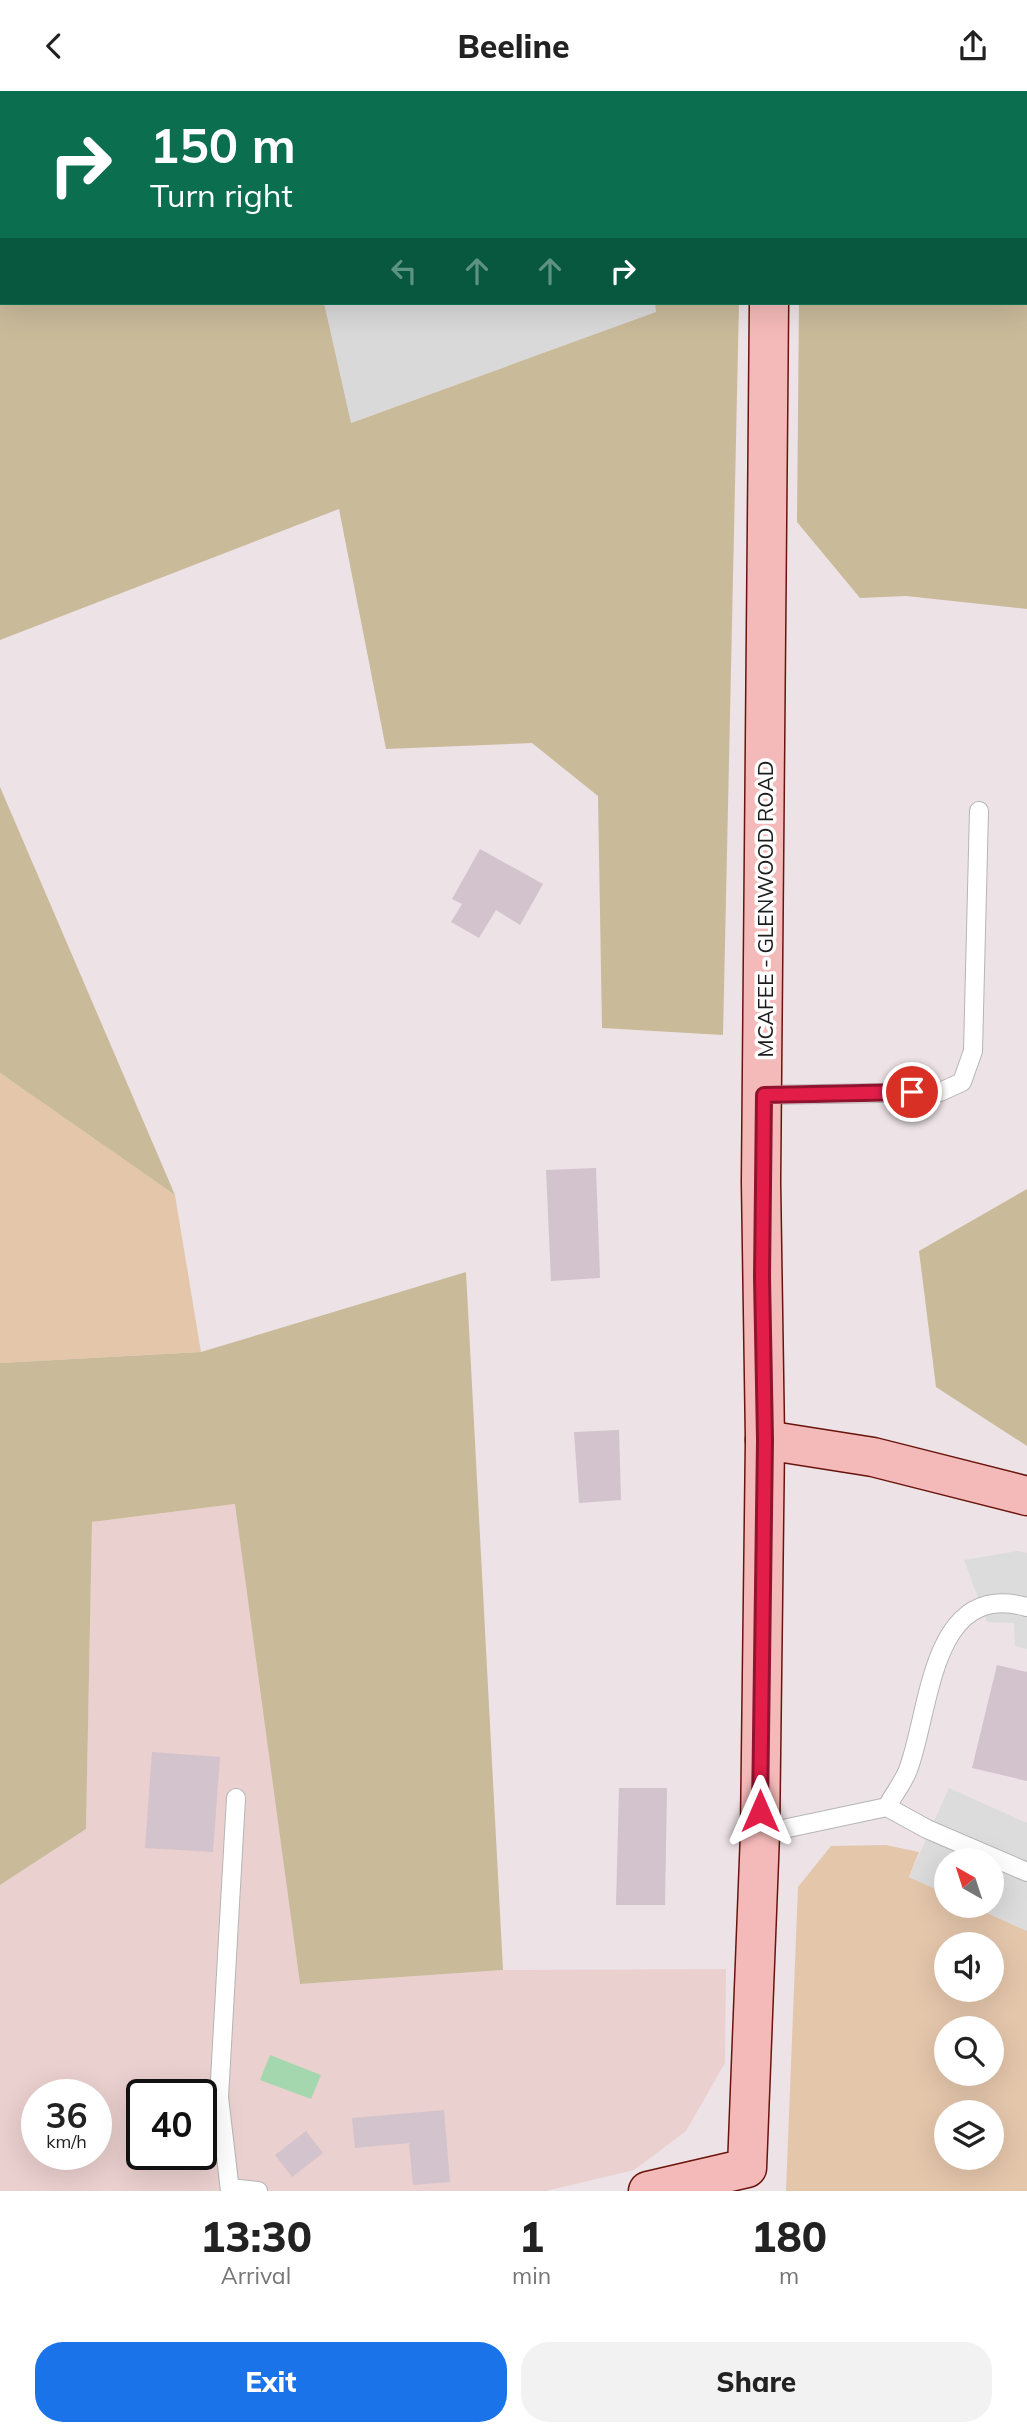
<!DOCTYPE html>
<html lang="en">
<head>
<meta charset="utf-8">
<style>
	body { margin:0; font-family:Mulish,sans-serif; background:#f2f2f2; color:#222; height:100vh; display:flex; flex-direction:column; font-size:26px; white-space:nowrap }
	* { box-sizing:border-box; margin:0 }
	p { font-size:23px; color:#767676 }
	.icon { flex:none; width:38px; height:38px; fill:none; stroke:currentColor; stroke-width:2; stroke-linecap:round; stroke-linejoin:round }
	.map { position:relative; height:2100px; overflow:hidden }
	.side { display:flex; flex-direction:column; background:#fff; flex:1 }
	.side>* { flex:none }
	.hud { position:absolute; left:0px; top:0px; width:1027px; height:214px; box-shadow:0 7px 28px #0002; background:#0b6e4f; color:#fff; overflow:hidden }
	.needle { width:46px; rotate:321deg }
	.fabs { position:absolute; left:934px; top:1757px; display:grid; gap:14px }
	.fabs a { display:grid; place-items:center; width:70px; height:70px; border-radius:50%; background:#fff; box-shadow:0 7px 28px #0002; font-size:35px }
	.speed { position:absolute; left:21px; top:1988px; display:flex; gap:14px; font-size:35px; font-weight:700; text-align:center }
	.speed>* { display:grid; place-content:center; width:91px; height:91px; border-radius:50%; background:#fff; box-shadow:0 7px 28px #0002; line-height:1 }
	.speed small { font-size:18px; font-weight:400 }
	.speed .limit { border:4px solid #111; border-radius:10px; background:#fff; color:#111 }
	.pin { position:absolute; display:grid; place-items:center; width:60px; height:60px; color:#fff; margin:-30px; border:4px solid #fff; border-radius:50%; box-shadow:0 2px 7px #0007 }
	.me { position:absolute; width:77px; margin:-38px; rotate:0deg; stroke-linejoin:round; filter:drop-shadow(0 0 5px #0008) }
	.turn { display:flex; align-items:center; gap:24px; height:147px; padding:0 35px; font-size:32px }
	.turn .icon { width:91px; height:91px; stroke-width:2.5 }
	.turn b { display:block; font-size:49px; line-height:60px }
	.lanes { display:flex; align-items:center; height:66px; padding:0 35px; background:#0003; justify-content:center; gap:35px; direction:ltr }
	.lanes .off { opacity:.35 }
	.eta { display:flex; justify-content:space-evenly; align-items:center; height:119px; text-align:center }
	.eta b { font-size:42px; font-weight:800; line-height:49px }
	.action { display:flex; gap:14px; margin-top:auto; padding:14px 35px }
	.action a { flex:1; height:80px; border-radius:28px; background:#1a73e8; color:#fff; font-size:28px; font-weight:800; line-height:80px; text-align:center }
	.action a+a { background:#f2f2f2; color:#222 }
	header { display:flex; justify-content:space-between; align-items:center; height:91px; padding:0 35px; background:#fff; font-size:32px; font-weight:800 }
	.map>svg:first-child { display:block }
</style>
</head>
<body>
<header><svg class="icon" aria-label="back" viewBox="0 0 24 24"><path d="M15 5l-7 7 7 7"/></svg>Beeline<svg class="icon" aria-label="share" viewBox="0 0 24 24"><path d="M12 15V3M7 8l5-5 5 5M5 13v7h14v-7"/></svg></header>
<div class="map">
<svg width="1027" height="2100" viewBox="0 0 1027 2100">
	<rect width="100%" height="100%" fill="#ede2e6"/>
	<g fill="#dad9da">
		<polygon points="0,0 623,0 624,2 2,2 2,164"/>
		<polygon points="324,212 655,212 657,221 350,332"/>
	</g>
	<path fill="#ead0ce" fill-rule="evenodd" d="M236,1413L300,1893L503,1879L726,1878L725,1972L686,2040L634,2079L546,2100H0V1794L86,1738L92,1431ZM37,2004H96V2063H37ZM142,2004H201V2063H142Z"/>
	<g fill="#e4c6ab" fill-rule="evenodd">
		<polygon points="0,982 175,1104 201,1261 0,1272"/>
		<path d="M886,1754L919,1761L909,1786L947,1803V1815H972L1027,1840V2100H786L798,1796L831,1755ZM947,1853H992V1899H947ZM947,1937H992V1983H947ZM947,2021H992V2067H947Z"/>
	</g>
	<g fill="#c9ba9a">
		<polygon points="795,0 1027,0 1027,518 906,505 860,507 797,431 799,212 1026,212 1026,2"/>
		<polygon points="0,163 2,212 324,212 351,332 656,221 655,212 739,212 723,944 602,937 598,705 532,652 386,658 339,418 0,549"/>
		<polygon points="0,696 175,1104 0,982"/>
		<polygon points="1027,1098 1027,1355 936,1296 919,1160"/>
		<polygon points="466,1181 503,1879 300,1893 235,1413 92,1431 86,1738 0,1794 0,1272 201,1261"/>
	</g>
	<g fill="#dcdcdc">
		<polygon points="1018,1460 1027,1462 1027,1558 1015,1555 1014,1532 987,1531 964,1469"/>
		<polygon points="949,1697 1027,1732 1027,1840 972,1815 992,1815 992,1769 947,1769 947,1803 909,1786"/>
	</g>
	<polygon fill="#a5d7af" points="270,1964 321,1984 311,2008 260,1989"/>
	<g fill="#d3c3cc">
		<polygon points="480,758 543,793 520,834 496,819 479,847 451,831 462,813 452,808"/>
		<polygon points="596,1077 600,1187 551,1190 546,1079"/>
		<polygon points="619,1339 621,1409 579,1412 574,1341"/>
		<polygon points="997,1574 1027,1581 1027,1690 972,1677"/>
		<polygon points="152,1661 220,1666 213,1761 145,1757"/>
		<polygon points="619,1697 667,1697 665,1814 616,1814"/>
		<polygon points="444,2019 450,2091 413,2094 409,2052 355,2057 352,2027"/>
		<polygon points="306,2040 323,2062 292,2086 275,2064"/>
	</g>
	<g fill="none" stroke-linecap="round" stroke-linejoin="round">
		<g stroke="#b5b5b5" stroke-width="20">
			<g id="lane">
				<polyline points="764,1004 940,1001 962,991 973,960 979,720"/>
				<polyline points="887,1716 927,1738 1027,1781"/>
				<path d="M760,1743L887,1716C893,1704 903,1692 908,1679C931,1618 930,1489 1027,1516"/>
				<polyline points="230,2097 258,2100"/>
				<polyline points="230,2100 219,2006 236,1707"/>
			</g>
		</g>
		<g stroke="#69140c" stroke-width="41">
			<g id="secondary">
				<polyline points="767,0 767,2"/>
				<polyline points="765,1349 873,1366 1027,1405"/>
				<polyline points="648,2100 747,2077 760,1743 765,1349 761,1091 769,212"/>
			</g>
		</g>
		<use href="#lane" stroke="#fff" stroke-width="18"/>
		<use href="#secondary" stroke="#f4bab9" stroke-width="38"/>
	</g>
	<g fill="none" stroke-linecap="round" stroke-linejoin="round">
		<g stroke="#92132f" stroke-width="18">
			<polyline id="route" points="760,1720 765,1349 762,1186 764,1004 912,1001"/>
		</g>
		<use href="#route" stroke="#e11d48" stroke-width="12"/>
	</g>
	<g text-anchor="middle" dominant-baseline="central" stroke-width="7" stroke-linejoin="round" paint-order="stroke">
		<g font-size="21" fill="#1c1c1c" stroke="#fff">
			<text transform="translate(765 818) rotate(-90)">MCAFEE - GLENWOOD ROAD</text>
		</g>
	</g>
</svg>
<div class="fabs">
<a><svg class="needle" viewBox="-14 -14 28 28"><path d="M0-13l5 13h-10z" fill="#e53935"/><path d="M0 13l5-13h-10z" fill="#767676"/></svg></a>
<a><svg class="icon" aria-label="sound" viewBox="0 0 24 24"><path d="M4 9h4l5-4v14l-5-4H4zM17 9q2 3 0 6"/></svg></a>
<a><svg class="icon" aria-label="search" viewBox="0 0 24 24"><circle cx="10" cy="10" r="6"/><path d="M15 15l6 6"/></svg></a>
<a><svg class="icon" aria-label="layers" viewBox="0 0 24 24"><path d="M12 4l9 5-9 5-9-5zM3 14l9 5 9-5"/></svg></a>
</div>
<div class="speed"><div>36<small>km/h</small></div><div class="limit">40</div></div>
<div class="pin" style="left:912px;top:1001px;background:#d93025"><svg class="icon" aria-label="arrive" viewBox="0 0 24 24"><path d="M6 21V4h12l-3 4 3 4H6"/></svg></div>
<svg class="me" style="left:760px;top:1720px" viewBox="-20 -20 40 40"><path d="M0-17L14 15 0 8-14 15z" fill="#e11d48" stroke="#fff" stroke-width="4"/></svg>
<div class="hud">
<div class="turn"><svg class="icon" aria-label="right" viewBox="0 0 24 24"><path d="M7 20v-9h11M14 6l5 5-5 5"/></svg><div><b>150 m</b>Turn right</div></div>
<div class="lanes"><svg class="icon off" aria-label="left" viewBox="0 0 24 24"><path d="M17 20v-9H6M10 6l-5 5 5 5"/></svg><svg class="icon off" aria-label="ahead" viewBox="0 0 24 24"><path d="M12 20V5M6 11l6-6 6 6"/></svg><svg class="icon off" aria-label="ahead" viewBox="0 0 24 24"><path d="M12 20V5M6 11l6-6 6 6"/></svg><svg class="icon" aria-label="right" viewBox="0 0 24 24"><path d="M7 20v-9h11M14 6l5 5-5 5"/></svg></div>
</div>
</div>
<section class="side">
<div class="eta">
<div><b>13:30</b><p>Arrival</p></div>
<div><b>1</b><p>min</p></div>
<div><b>180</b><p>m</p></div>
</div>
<div class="action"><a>Exit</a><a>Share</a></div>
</section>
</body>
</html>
